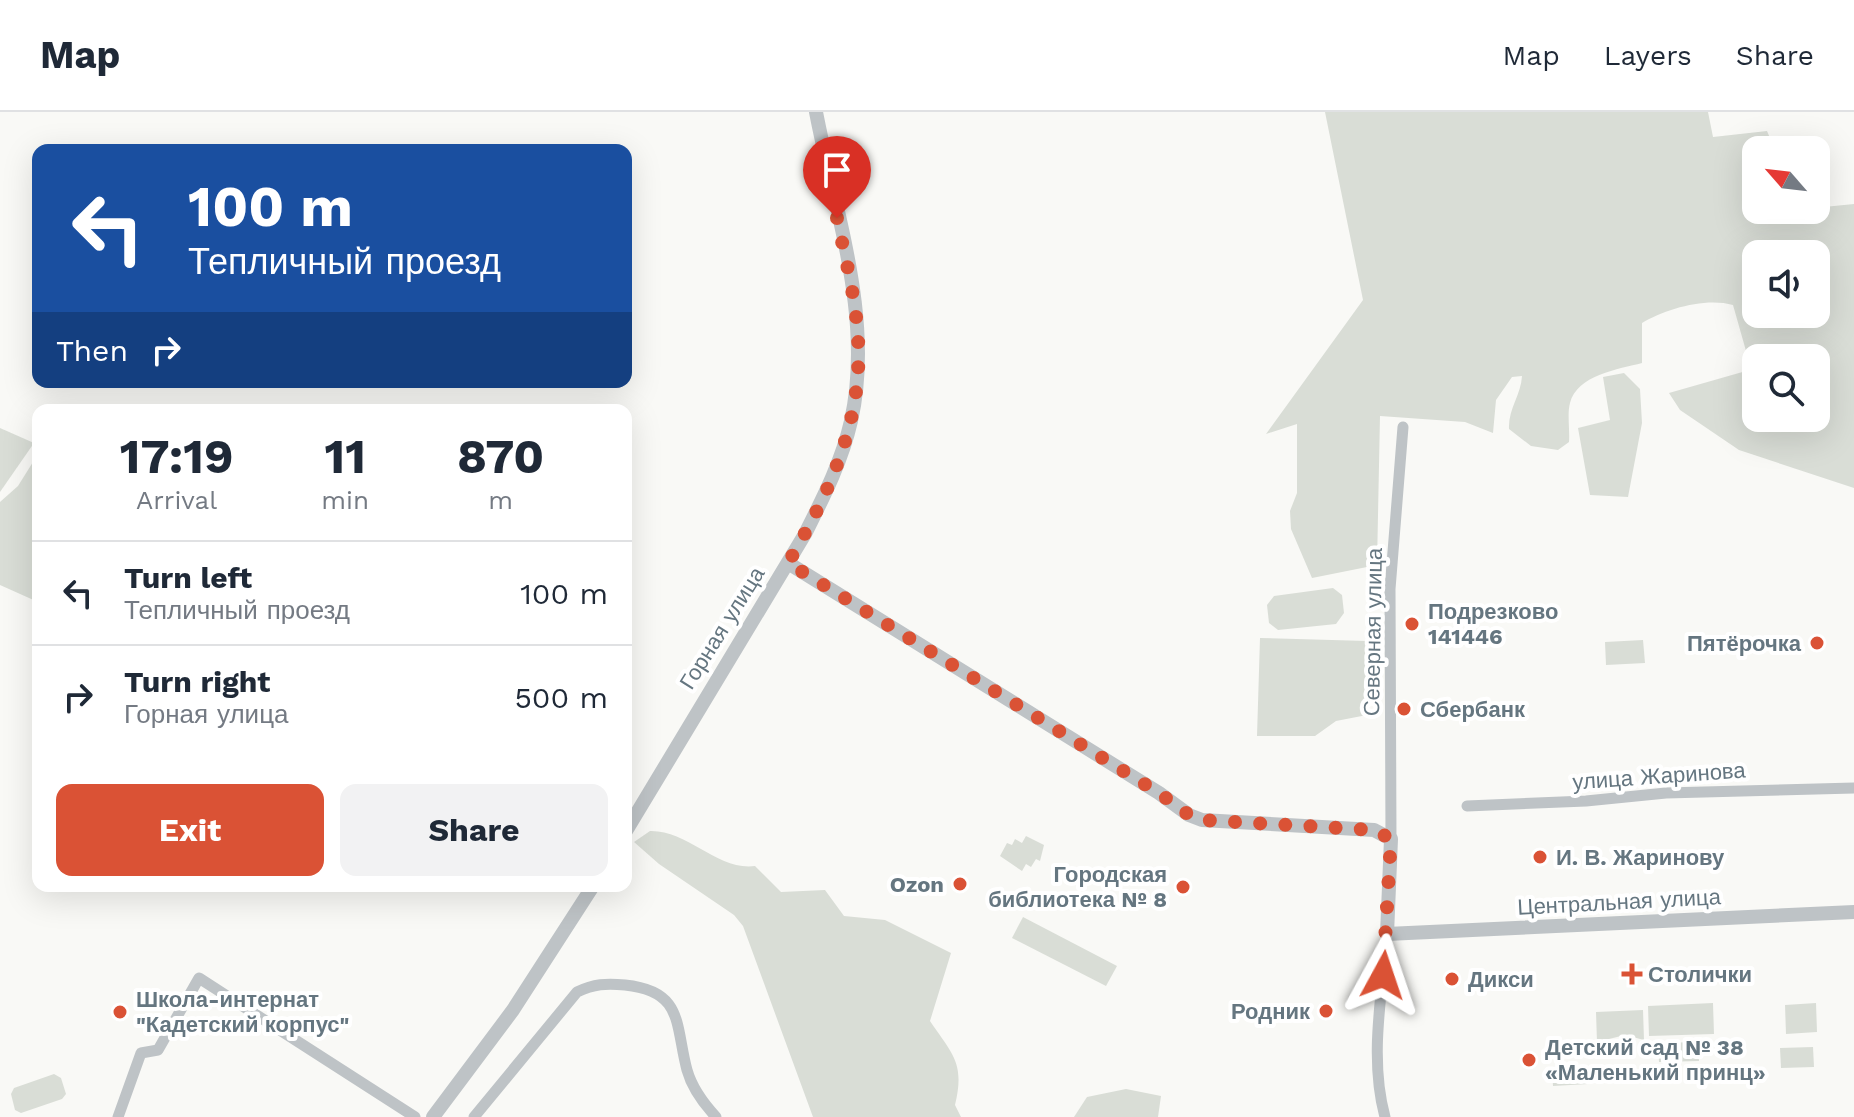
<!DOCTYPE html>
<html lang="en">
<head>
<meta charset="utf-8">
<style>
	body { margin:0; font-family:"Work Sans",sans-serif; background:#f2f2f3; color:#1f2937; height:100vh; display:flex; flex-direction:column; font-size:30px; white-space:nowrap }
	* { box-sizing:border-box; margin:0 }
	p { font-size:26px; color:#747a83 }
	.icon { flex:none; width:44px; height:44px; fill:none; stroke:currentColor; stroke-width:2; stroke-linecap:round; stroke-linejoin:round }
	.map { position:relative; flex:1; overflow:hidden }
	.sheet { position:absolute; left:32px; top:292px; width:600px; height:488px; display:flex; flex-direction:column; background:#fff; border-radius:16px; box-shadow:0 8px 32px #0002 }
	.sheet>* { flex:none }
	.banner { position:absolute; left:32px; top:32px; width:600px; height:244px; border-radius:16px; box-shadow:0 8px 32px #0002; background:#1a4fa0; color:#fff; overflow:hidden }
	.needle { width:52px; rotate:298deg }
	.buttons { position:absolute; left:1742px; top:24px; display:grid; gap:16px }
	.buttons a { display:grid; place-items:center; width:88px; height:88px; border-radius:16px; background:#fff; box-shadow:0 8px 32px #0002; font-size:40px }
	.pin { position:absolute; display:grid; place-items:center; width:68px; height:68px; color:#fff; margin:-82px -34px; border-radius:50% 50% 50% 0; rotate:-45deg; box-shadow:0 0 8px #0007 }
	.pin .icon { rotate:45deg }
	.me { position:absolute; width:88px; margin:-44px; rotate:5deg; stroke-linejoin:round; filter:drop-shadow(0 0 6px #0008) }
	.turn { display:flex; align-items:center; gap:28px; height:168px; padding:0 24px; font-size:36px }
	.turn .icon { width:104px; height:104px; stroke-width:2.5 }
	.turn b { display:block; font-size:56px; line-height:68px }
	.then { display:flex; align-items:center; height:76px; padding:0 24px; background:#0003; gap:16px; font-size:30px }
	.eta { display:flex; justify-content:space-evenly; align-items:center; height:136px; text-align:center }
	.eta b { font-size:48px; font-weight:700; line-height:56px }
	.cta { display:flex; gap:16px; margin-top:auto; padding:16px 24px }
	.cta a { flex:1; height:92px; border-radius:16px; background:#da5235; color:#fff; font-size:32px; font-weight:700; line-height:92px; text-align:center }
	.cta a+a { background:#f2f2f3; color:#1f2937 }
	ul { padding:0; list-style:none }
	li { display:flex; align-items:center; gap:24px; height:104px; padding:0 24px; border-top:2px solid #e0e1e3 }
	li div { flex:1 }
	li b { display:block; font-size:30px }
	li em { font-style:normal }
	header { display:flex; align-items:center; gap:48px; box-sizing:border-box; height:112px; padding:0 40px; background:#fff; border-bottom:2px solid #e0e1e3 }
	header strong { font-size:38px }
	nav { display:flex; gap:44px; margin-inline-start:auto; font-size:28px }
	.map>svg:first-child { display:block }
</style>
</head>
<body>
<header>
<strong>Map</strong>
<nav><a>Map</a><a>Layers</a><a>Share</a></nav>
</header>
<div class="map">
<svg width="1854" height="1005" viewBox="0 0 1854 1005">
	<rect width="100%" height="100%" fill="#f9f9f6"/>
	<g fill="#d9ddd6" fill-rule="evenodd">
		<path d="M1325,0H1708L1713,25L1767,19L1775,38H1756V98H1816V56L1824,95L1854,92V376L1739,338L1680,298L1669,281L1746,259L1750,253L1733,193C1706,185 1665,197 1642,211V251C1619,257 1577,263 1570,291C1567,302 1570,318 1569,330L1558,338L1531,334L1509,317C1508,297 1521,283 1522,264L1512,265L1496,288L1493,321L1465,310L1380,304L1377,453L1312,466L1291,417L1290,399L1297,381V312L1266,322L1363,188ZM1756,142H1816V202H1756ZM1756,246H1816V306H1756Z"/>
		<polygon points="1624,261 1640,277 1642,311 1628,385 1590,383 1578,316 1610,308 1603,265"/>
		<polygon points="0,316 34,331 0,380"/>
		<polygon points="38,342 38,490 0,473 0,390 18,374"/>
		<polygon points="1333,476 1342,483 1344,501 1336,512 1278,518 1269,511 1267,493 1274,484"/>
		<polygon points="1260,526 1367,529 1367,603 1336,609 1315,624 1257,624"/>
		<polygon points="1643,528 1645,551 1606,553 1605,530"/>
		<path d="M650,719C688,718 718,759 755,754L781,780L825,778L844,804L885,808L951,841L930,909C953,943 965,951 955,993L961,1005H813L743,814L734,803L659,752L634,730Z"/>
		<polygon points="1026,724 1044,733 1040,749 1036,747 1031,755 1026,752 1022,759 1000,744 1007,731 1012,733 1015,727 1022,731"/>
		<polygon points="1023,805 1117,854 1106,874 1012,826"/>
		<polygon points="1713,891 1714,922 1649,924 1648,894"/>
		<polygon points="1816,891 1817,920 1786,922 1785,893"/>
		<polygon points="1643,898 1644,928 1625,923 1597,930 1596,900"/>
		<polygon points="1698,930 1699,949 1659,950 1658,931"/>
		<polygon points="1813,935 1814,955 1781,956 1780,936"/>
		<polygon points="1587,953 1588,972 1553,974 1552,955"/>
		<polygon points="54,962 61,966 66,982 62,987 21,1001 15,998 11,982 14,976"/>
		<polygon points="1126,977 1161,984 1158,1005 1074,1005 1087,985"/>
	</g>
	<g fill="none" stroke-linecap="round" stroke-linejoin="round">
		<g stroke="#bec3c6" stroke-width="11">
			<polyline points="1467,694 1586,689 1666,681 1854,676"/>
			<polyline points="1391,727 1390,477 1403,315"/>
			<polyline points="118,1005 141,941 158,938 199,866 415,1005"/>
			<path d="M474,1005L577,880C594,872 606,871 625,873C684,879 675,913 687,958C692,976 704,992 716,1005"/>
			<path d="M1385,1005C1369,946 1382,883 1387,822"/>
		</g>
		<g stroke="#bec3c6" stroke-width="14">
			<polyline points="788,451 1159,681 1189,703 1202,708 1374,718 1391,727 1387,822 1854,800"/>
			<path d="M626,719L805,422C823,386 842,349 851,309C874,207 835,100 816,0"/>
			<polyline points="433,1005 513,898 593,774"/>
		</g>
	</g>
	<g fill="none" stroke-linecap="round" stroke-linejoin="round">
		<path stroke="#da5235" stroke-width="14" stroke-dasharray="0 25.2" d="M837,106C845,146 856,186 858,227C863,309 829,382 788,451L1159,681L1189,703L1202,708L1374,718L1391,727L1383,863"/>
	</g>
	<g fill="#da5235" stroke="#fff" stroke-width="3">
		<circle cx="1412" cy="512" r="8"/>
		<circle cx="1817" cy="531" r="8"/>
		<circle cx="1404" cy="597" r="8"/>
		<circle cx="1540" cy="745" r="8"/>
		<circle cx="960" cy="772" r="8"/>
		<circle cx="1183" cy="775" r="8"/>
		<path d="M1628 850h8v8h8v8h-8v8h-8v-8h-8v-8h8z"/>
		<circle cx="1452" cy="867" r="8"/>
		<circle cx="1326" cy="899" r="8"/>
		<circle cx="120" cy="900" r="8"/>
		<circle cx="1529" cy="948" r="8"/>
	</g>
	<g text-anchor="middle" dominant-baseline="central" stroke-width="8" stroke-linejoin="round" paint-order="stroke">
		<g font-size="22" font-weight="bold" fill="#657680" stroke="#fff" text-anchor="start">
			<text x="1428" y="499">Подрезково<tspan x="1428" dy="25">141446</tspan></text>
			<text x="1801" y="531" text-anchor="end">Пятёрочка</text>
			<text x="1420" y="597">Сбербанк</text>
			<text x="1556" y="745">И. В. Жаринову</text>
			<text x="1167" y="762" text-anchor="end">Городская<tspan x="1167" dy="25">библиотека № 8</tspan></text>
			<text x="944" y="772" text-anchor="end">Ozon</text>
			<text x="1648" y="862">Столички</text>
			<text x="1468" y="867">Дикси</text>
			<text x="136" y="887">Школа-интернат<tspan x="136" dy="25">"Кадетский корпус"</tspan></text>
			<text x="1310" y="899" text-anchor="end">Родник</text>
			<text x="1545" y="935">Детский сад № 38<tspan x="1545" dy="25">«Маленький принц»</tspan></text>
		</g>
		<g font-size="22" fill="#657680" stroke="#fff">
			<text transform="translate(722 516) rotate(-58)">Горная улица</text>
			<text transform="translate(1373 520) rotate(-89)">Северная улица</text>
			<text transform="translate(1659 664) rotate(-4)">улица Жаринова</text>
			<text transform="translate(1619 790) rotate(-3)">Центральная улица</text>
		</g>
	</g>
</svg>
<div class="buttons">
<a><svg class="needle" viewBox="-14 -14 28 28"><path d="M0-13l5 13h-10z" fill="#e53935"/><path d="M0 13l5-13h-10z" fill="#747a83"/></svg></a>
<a><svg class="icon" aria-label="sound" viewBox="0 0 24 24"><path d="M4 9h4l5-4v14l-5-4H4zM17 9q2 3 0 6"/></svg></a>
<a><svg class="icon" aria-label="search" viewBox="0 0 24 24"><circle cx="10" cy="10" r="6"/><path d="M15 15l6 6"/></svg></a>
</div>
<div class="pin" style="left:837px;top:106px;background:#d93025"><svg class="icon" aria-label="arrive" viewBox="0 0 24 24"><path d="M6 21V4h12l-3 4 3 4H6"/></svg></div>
<svg class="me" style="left:1383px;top:863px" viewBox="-20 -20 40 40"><path d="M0-17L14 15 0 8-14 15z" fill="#da5235" stroke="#fff" stroke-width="4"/></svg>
<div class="banner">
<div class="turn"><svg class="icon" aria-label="left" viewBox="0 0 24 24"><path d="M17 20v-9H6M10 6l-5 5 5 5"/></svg><div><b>100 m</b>Тепличный проезд</div></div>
<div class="then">Then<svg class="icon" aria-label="right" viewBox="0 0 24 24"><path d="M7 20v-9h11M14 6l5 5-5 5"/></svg></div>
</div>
<section class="sheet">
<div class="eta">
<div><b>17:19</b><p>Arrival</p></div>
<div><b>11</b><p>min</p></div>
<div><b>870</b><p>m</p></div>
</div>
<ul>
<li><svg class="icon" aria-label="left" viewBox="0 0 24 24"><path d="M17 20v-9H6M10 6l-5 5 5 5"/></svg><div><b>Turn left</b><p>Тепличный проезд</p></div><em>100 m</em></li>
<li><svg class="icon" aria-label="right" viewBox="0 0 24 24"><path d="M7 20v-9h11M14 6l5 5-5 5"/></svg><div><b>Turn right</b><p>Горная улица</p></div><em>500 m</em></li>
</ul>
<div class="cta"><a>Exit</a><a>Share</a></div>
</section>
</div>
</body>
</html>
